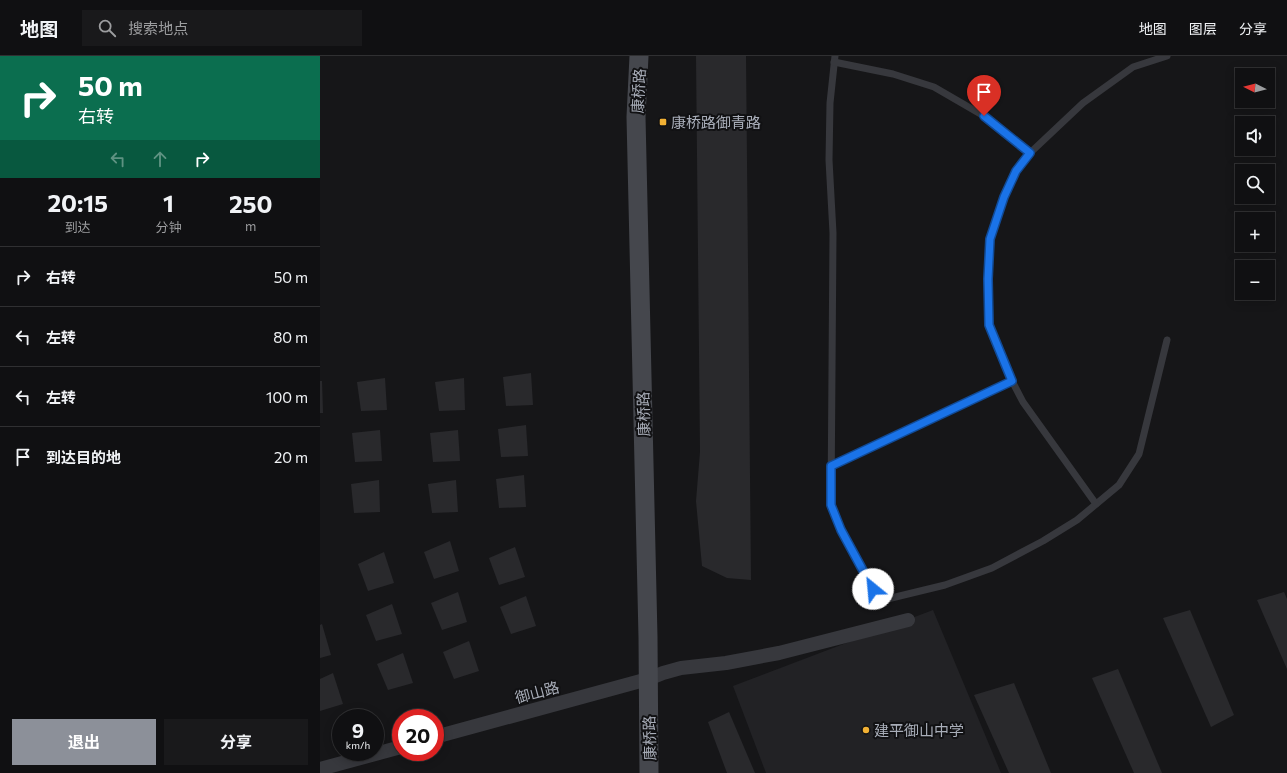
<!DOCTYPE html>
<html lang="zh">
<head>
<meta charset="utf-8">
<style>
	body { margin:0; font-family:Commissioner,"Noto Sans SC",sans-serif; background:#19191b; color:#f1f3f6; height:100vh; display:flex; flex-direction:column; font-size:15px; white-space:nowrap }
	* { box-sizing:border-box; margin:0 }
	p { font-size:13px; color:#9c9d9f }
	.icon { flex:none; width:22px; height:22px; fill:none; stroke:currentColor; stroke-width:2; stroke-linecap:round; stroke-linejoin:round }
	.map { position:relative; flex:1; overflow:hidden }
	.panel { display:flex; flex-direction:column; background:#101012; width:320px }
	.panel>* { flex:none }
	.top-card { background:#0b6e4f; color:#fff; overflow:hidden }
	.needle { width:26px; rotate:276deg }
	.buttons { position:absolute; left:915px; top:12px; display:grid; gap:8px }
	.buttons a { display:grid; place-items:center; width:40px; height:40px; border-radius:0px; background:#101012; box-shadow:0 2px 10px #0003,0 0 0 1px #303032; font-size:20px }
	.speed { position:absolute; left:12px; top:653px; display:flex; gap:8px; font-size:20px; font-weight:700; text-align:center }
	.speed>* { display:grid; place-content:center; width:52px; height:52px; border-radius:50%; background:#101012; box-shadow:0 2px 10px #0003,0 0 0 1px #303032; line-height:1 }
	.speed small { font-size:10px; font-weight:400 }
	.speed .limit { border:6px solid #d22; background:#fff; color:#111 }
	.pin { position:absolute; display:grid; place-items:center; width:34px; height:34px; color:#fff; margin:-41px -17px; border-radius:50% 50% 50% 0; rotate:-45deg; box-shadow:0 0 4px #0007 }
	.pin .icon { rotate:45deg }
	.me { position:absolute; width:44px; margin:-22px; rotate:332deg; stroke-linejoin:round; filter:drop-shadow(0 0 3px #0008) }
	.turn { display:flex; align-items:center; gap:14px; height:84px; padding:0 12px; font-size:18px }
	.turn .icon { width:52px; height:52px; stroke-width:2.5 }
	.turn b { display:block; font-size:28px; line-height:34px }
	.lanes { display:flex; align-items:center; height:38px; padding:0 12px; background:#0003; justify-content:center; gap:20px; direction:ltr }
	.lanes .off { opacity:.35 }
	.eta { display:flex; justify-content:space-evenly; align-items:center; height:68px; text-align:center }
	.eta b { font-size:24px; font-weight:700; line-height:28px }
	.cta { display:flex; gap:8px; margin-top:auto; padding:8px 12px }
	.cta a { flex:1; height:46px; border-radius:0px; background:#8c9099; color:#fff; font-size:16px; font-weight:700; line-height:46px; text-align:center }
	.cta a+a { background:#19191b; color:#f1f3f6 }
	ul { padding:0; list-style:none }
	li { display:flex; align-items:center; gap:12px; height:60px; padding:0 12px; border-top:1px solid #303032 }
	li div { flex:1 }
	li b { display:block; font-size:15px }
	li em { font-style:normal }
	header { display:flex; align-items:center; gap:24px; box-sizing:border-box; height:56px; padding:0 20px; background:#101012; border-bottom:1px solid #303032 }
	header strong { font-size:19px }
	nav { display:flex; gap:22px; margin-inline-start:auto; font-size:14px }
	.search { width:280px; height:36px; background:#19191b; display:flex; align-items:center; gap:10px; box-sizing:border-box; padding:0 14px; border-radius:0px; color:#9c9d9f; font-size:15px }
	main { display:flex; flex:1; min-height:0 }
	.map>svg:first-child { display:block }
</style>
</head>
<body>
<header>
<strong>地图</strong>
<div class="search"><svg class="icon" aria-label="search" viewBox="0 0 24 24"><circle cx="10" cy="10" r="6"/><path d="M15 15l6 6"/></svg>搜索地点</div>
<nav><a>地图</a><a>图层</a><a>分享</a></nav>
</header>
<main>
<section class="panel">
<div class="top-card">
<div class="turn"><svg class="icon" aria-label="right" viewBox="0 0 24 24"><path d="M7 20v-9h11M14 6l5 5-5 5"/></svg><div><b>50 m</b>右转</div></div>
<div class="lanes"><svg class="icon off" aria-label="left" viewBox="0 0 24 24"><path d="M17 20v-9H6M10 6l-5 5 5 5"/></svg><svg class="icon off" aria-label="ahead" viewBox="0 0 24 24"><path d="M12 20V5M6 11l6-6 6 6"/></svg><svg class="icon" aria-label="right" viewBox="0 0 24 24"><path d="M7 20v-9h11M14 6l5 5-5 5"/></svg></div>
</div>
<div class="eta">
<div><b>20:15</b><p>到达</p></div>
<div><b>1</b><p>分钟</p></div>
<div><b>250</b><p>m</p></div>
</div>
<ul>
<li><svg class="icon" aria-label="right" viewBox="0 0 24 24"><path d="M7 20v-9h11M14 6l5 5-5 5"/></svg><div><b>右转</b></div><em>50 m</em></li>
<li><svg class="icon" aria-label="left" viewBox="0 0 24 24"><path d="M17 20v-9H6M10 6l-5 5 5 5"/></svg><div><b>左转</b></div><em>80 m</em></li>
<li><svg class="icon" aria-label="left" viewBox="0 0 24 24"><path d="M17 20v-9H6M10 6l-5 5 5 5"/></svg><div><b>左转</b></div><em>100 m</em></li>
<li><svg class="icon" aria-label="arrive" viewBox="0 0 24 24"><path d="M6 21V4h12l-3 4 3 4H6"/></svg><div><b>到达目的地</b></div><em>20 m</em></li>
</ul>
<div class="cta"><a>退出</a><a>分享</a></div>
</section>
<div class="map">
<svg width="967" height="717" viewBox="0 0 967 717">
	<rect width="100%" height="100%" fill="#161618"/>
	<polygon fill="#222225" points="613,554 681,717 446,717 413,630"/>
	<g fill="#29292c">
		<polygon points="376,0 426,0 431,524 407,522 382,510 376,445 380,396"/>
		<polygon points="211,317 213,349 186,350 183,321"/>
		<polygon points="65,322 67,354 41,355 37,326"/>
		<polygon points="144,322 145,354 119,355 115,326"/>
		<polygon points="0,325 2,325 3,357 0,357"/>
		<polygon points="206,369 208,400 181,401 178,373"/>
		<polygon points="60,374 62,405 35,406 32,377"/>
		<polygon points="138,374 140,405 113,406 110,377"/>
		<polygon points="204,419 206,451 179,452 176,423"/>
		<polygon points="59,424 60,456 34,457 31,428"/>
		<polygon points="136,424 138,456 112,457 108,428"/>
		<polygon points="130,485 139,515 114,523 104,496"/>
		<polygon points="195,491 205,521 179,529 169,502"/>
		<polygon points="64,496 74,527 48,535 38,508"/>
		<polygon points="138,536 147,566 122,574 111,547"/>
		<polygon points="964,536 967,543 967,613 937,544"/>
		<polygon points="206,540 216,570 191,578 180,551"/>
		<polygon points="72,548 82,578 56,585 46,559"/>
		<polygon points="870,554 914,659 891,671 843,562"/>
		<polygon points="2,568 11,599 0,602 0,569"/>
		<polygon points="149,585 159,615 134,623 123,596"/>
		<polygon points="83,597 93,627 68,634 57,608"/>
		<polygon points="798,613 842,717 814,717 772,622"/>
		<polygon points="13,617 23,648 0,655 0,623"/>
		<polygon points="694,627 731,717 689,717 654,639"/>
		<polygon points="409,656 435,717 407,717 388,666"/>
	</g>
	<g fill="none" stroke-linecap="round" stroke-linejoin="round">
		<g stroke="#37383d" stroke-width="7">
			<polyline points="515,0 510,47 509,104 513,177 511,449 521,474 559,545 625,529 672,512 723,485 757,464 799,429 819,398 847,284"/>
			<polyline points="514,6 573,18 614,31 664,60 710,97"/>
			<polyline points="511,410 692,325"/>
			<polyline points="776,448 703,346 692,325 669,269 668,223 670,183 684,141 696,115 710,97 763,47 813,11 847,0"/>
		</g>
		<g stroke="#37383d" stroke-width="14">
			<polyline points="115,681 328,623 343,617 361,612 406,607 459,597 588,564"/>
			<polyline points="0,713 81,691"/>
		</g>
		<polyline stroke="#45474d" stroke-width="19" points="319,0 316,61 328,581 329,717"/>
	</g>
	<g fill="none" stroke-linecap="round" stroke-linejoin="round">
		<g stroke="#114b97" stroke-width="10">
			<polyline id="route" points="553,533 521,474 511,449 511,410 692,325 669,269 668,223 670,183 684,141 696,115 710,97 664,60"/>
		</g>
		<use href="#route" stroke="#1a73e8" stroke-width="7"/>
	</g>
	<g fill="#f2b134" stroke="#111113" stroke-width="1.5">
		<rect x="339" y="62" width="8" height="8" rx="2"/>
		<circle cx="546" cy="674" r="4"/>
	</g>
	<g text-anchor="middle" dominant-baseline="central" stroke-width="4" stroke-linejoin="round" paint-order="stroke">
		<g font-size="15" fill="#a8adb8" stroke="#111113">
			<text transform="translate(318 35) rotate(-87)">康桥路</text>
			<text transform="translate(323 358) rotate(-91)">康桥路</text>
			<text transform="translate(217 636) rotate(-15)">御山路</text>
			<text transform="translate(329 682) rotate(-91)">康桥路</text>
		</g>
		<g font-size="15" fill="#a8adb8" stroke="#111113" text-anchor="start">
			<text x="351" y="66">康桥路御青路</text>
			<text x="554" y="674">建平御山中学</text>
		</g>
	</g>
</svg>
<div class="buttons">
<a><svg class="needle" viewBox="-14 -14 28 28"><path d="M0-13l5 13h-10z" fill="#e53935"/><path d="M0 13l5-13h-10z" fill="#9c9d9f"/></svg></a>
<a><svg class="icon" aria-label="sound" viewBox="0 0 24 24"><path d="M4 9h4l5-4v14l-5-4H4zM17 9q2 3 0 6"/></svg></a>
<a><svg class="icon" aria-label="search" viewBox="0 0 24 24"><circle cx="10" cy="10" r="6"/><path d="M15 15l6 6"/></svg></a>
<a>+</a>
<a>−</a>
</div>
<div class="speed"><div>9<small>km/h</small></div><div class="limit">20</div></div>
<div class="pin" style="left:664px;top:60px;background:#d93025"><svg class="icon" aria-label="arrive" viewBox="0 0 24 24"><path d="M6 21V4h12l-3 4 3 4H6"/></svg></div>
<svg class="me" style="left:553px;top:533px" viewBox="-20 -20 40 40"><circle r="19" fill="#fff"/><path d="M0-13L10 11 0 6-10 11z" fill="#1a73e8"/></svg>
</div>
</main>
</body>
</html>
